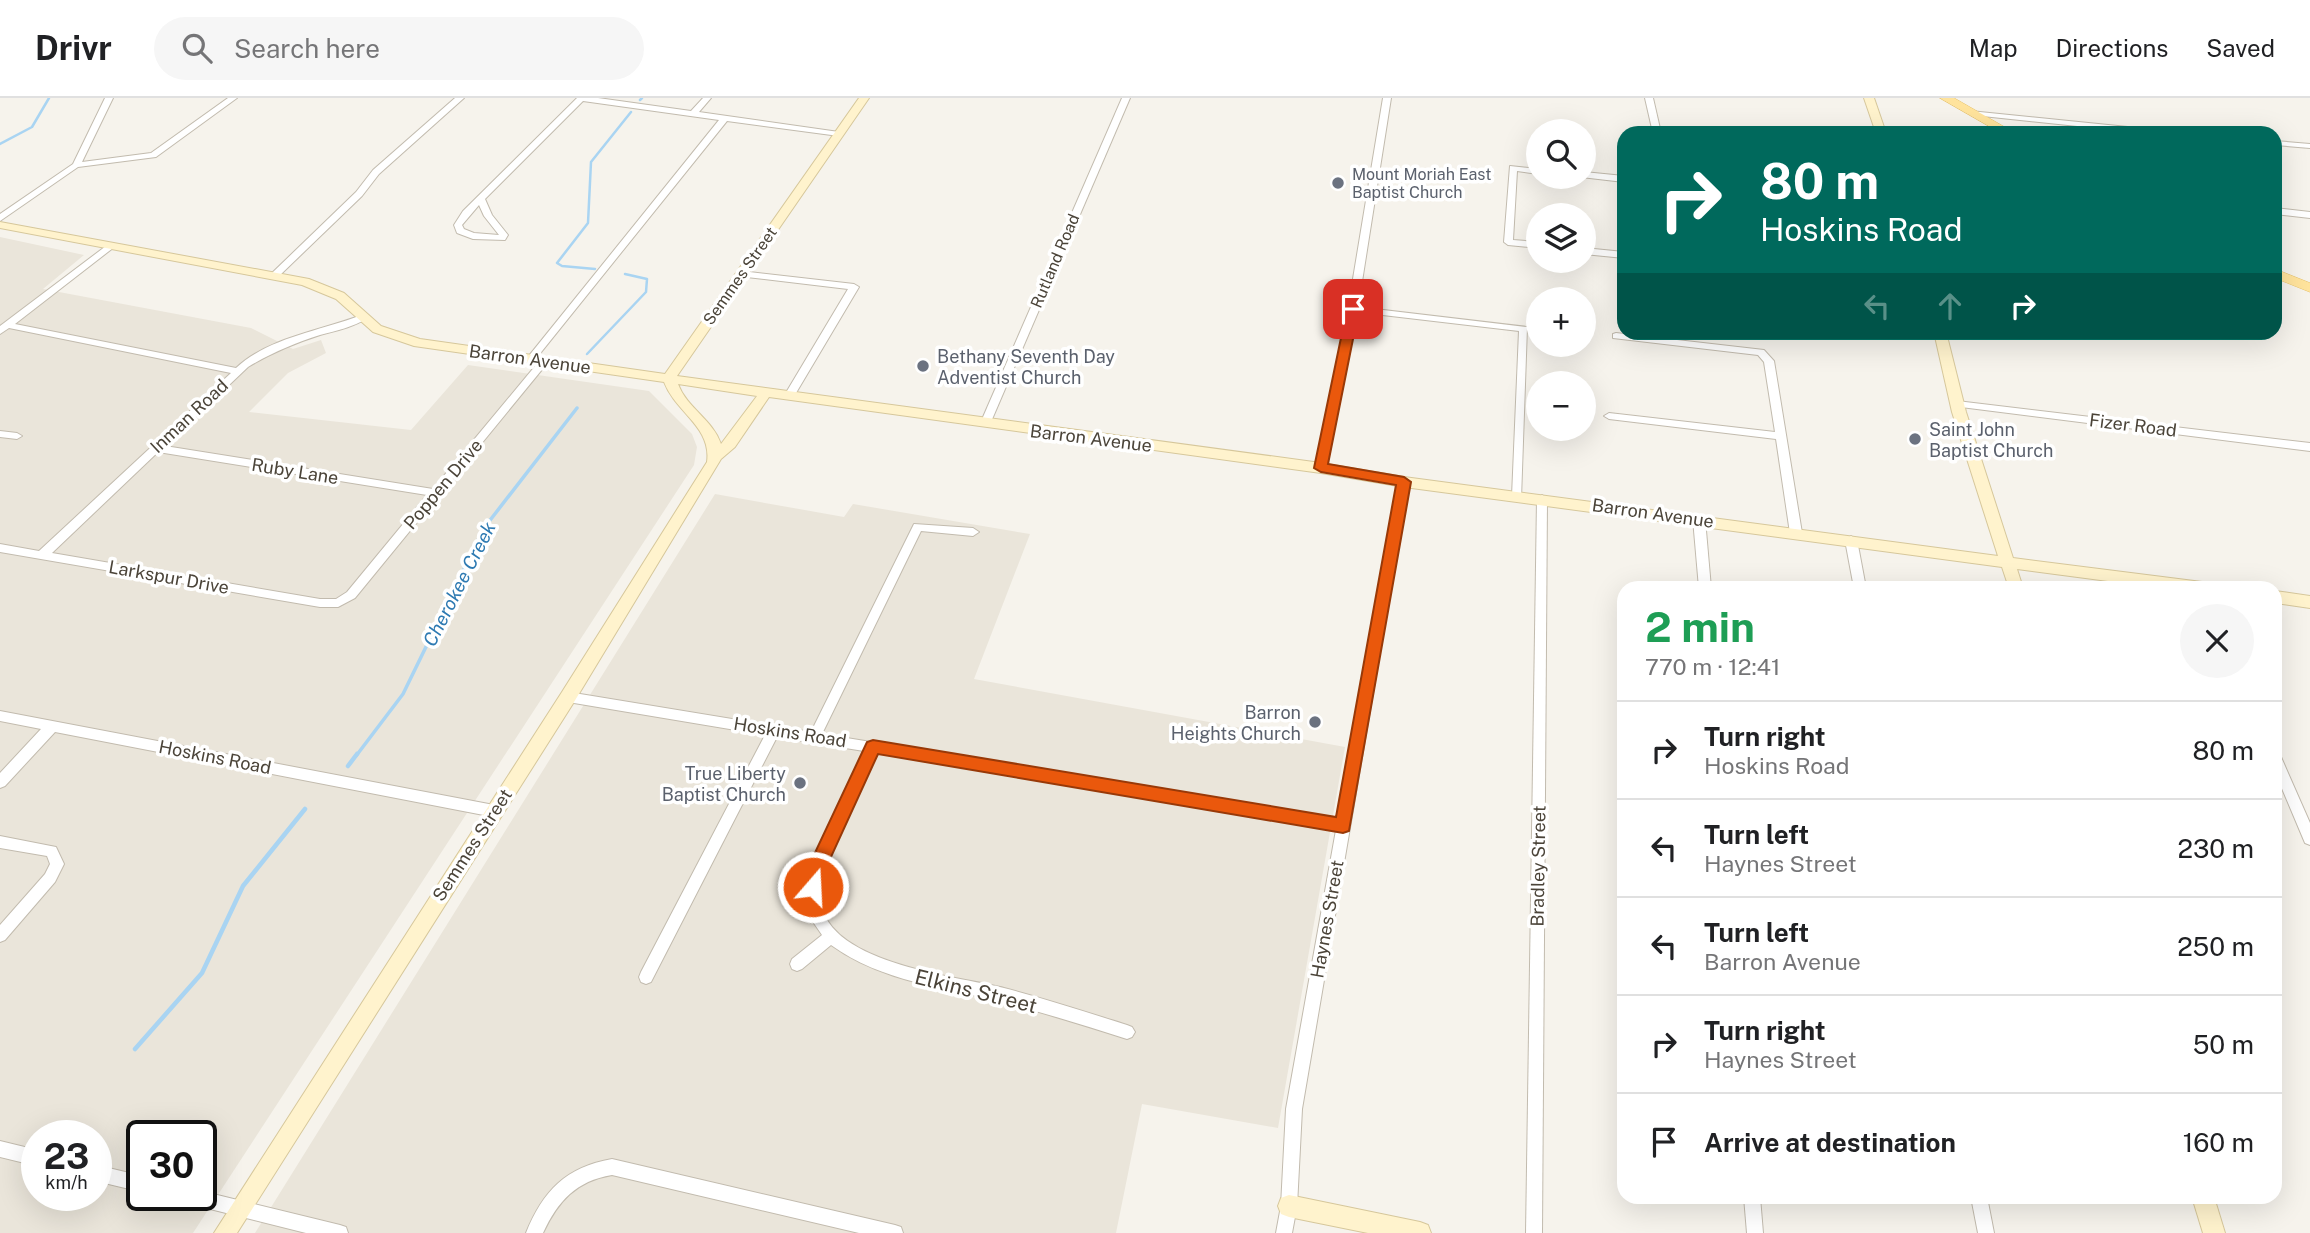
<!DOCTYPE html>
<html lang="en">
<head>
<meta charset="utf-8">
<style>
	body { margin:0; font-family:"Public Sans",sans-serif; background:#f6f6f6; color:#202124; height:100vh; display:flex; flex-direction:column; font-size:26px; white-space:nowrap }
	* { box-sizing:border-box; margin:0 }
	p { font-size:23px; color:#757577 }
	.icon { flex:none; width:38px; height:38px; fill:none; stroke:currentColor; stroke-width:2; stroke-linecap:round; stroke-linejoin:round }
	.map { position:relative; flex:1; overflow:hidden }
	.drawer { position:absolute; left:1617px; top:483px; width:665px; height:623px; display:flex; flex-direction:column; background:#fff; border-radius:21px; box-shadow:0 7px 28px #0002 }
	.drawer>* { flex:none }
	.guide { position:absolute; left:1617px; top:28px; width:665px; height:214px; border-radius:21px; box-shadow:0 7px 28px #0002; background:#00695c; color:#fff; overflow:hidden }
	.tools { position:absolute; left:1526px; top:21px; display:grid; gap:14px }
	.tools a { display:grid; place-items:center; width:70px; height:70px; border-radius:50%; background:#fff; box-shadow:0 7px 28px #0002; font-size:35px }
	.speed { position:absolute; left:21px; top:1022px; display:flex; gap:14px; font-size:35px; font-weight:700; text-align:center }
	.speed>* { display:grid; place-content:center; width:91px; height:91px; border-radius:50%; background:#fff; box-shadow:0 7px 28px #0002; line-height:1 }
	.speed small { font-size:18px; font-weight:400 }
	.speed .limit { border:4px solid #111; border-radius:10px; background:#fff; color:#111 }
	.pin { position:absolute; display:grid; place-items:center; width:60px; height:60px; color:#fff; margin:-30px; border-radius:14px; box-shadow:0 4px 10px #0006 }
	.me { position:absolute; width:77px; margin:-38px; rotate:19deg; stroke-linejoin:round; filter:drop-shadow(0 0 5px #0008) }
	.turn { display:flex; align-items:center; gap:24px; height:147px; padding:0 28px; font-size:32px }
	.turn .icon { width:91px; height:91px; stroke-width:2.5 }
	.turn b { display:block; font-size:49px; line-height:60px }
	.lanes { display:flex; align-items:center; height:66px; padding:0 28px; background:#0003; justify-content:center; gap:35px; direction:ltr }
	.lanes .off { opacity:.35 }
	.round { display:grid; place-items:center; flex:none; width:74px; height:74px; border-radius:37px; background:#f6f6f6 }
	.overview { display:flex; align-items:center; justify-content:space-between; height:119px; padding:0 28px }
	h1 { font-size:42px; font-weight:700; line-height:52px; color:#1e9e55 }
	ul { padding:0; list-style:none }
	li { display:flex; align-items:center; gap:21px; height:98px; padding:0 28px; border-top:2px solid #e0e0e0 }
	li div { flex:1 }
	li b { display:block; font-size:26px }
	li em { font-style:normal }
	header { display:flex; align-items:center; gap:42px; box-sizing:border-box; height:98px; padding:0 35px; background:#fff; border-bottom:2px solid #e0e0e0 }
	header strong { font-size:33px }
	nav { display:flex; gap:38px; margin-inline-start:auto; font-size:24px }
	.search { width:490px; height:63px; background:#f6f6f6; display:flex; align-items:center; gap:18px; box-sizing:border-box; padding:0 24px; border-radius:38px; color:#757577; font-size:26px }
	.map>svg:first-child { display:block }
</style>
</head>
<body>
<header>
<strong>Drivr</strong>
<div class="search"><svg class="icon" aria-label="search" viewBox="0 0 24 24"><circle cx="10" cy="10" r="6"/><path d="M15 15l6 6"/></svg>Search here</div>
<nav><a>Map</a><a>Directions</a><a>Saved</a></nav>
</header>
<div class="map">
<svg width="2310" height="1135" viewBox="0 0 2310 1135">
	<rect width="100%" height="100%" fill="#f6f3ec"/>
	<g fill="#eae5da" fill-rule="evenodd">
		<path d="M0,139L84,157L43,191L251,230L293,251L321,242L326,255L288,275L249,314L411,332L468,267L649,293L692,336L697,349L694,367L193,1135H0ZM37,1038H96V1097H37ZM142,1038H201V1097H142Z"/>
		<polygon points="715,396 844,419 853,406 1030,436 974,581 1345,649 1278,1030 1142,1006 1116,1135 255,1135"/>
	</g>
	<g fill="none" stroke-linecap="round" stroke-linejoin="round">
		<g stroke="#a9d4f2" stroke-width="2.5">
			<polyline points="640,2 642,0"/>
			<polyline points="0,46 32,29 49,0"/>
			<polyline points="595,171 562,168 557,165 588,125 591,64 631,14"/>
			<polyline points="587,256 646,194 647,181 625,176"/>
		</g>
		<polyline stroke="#a9d4f2" stroke-width="3.5" points="356,658 403,596 484,430 577,310"/>
		<g stroke="#a9d4f2" stroke-width="4.5">
			<polyline points="348,668 357,656"/>
			<polyline points="135,951 202,875 243,788 305,711"/>
		</g>
		<g stroke="#c2bbae" stroke-width="2">
			<g id="street">
				<polygon points="105,0 113,0 82,64 151,55 228,0 237,0 156,59 78,69 0,123 0,116 73,66"/>
				<polygon points="455,0 464,0 379,76 362,98 278,179 272,179 272,175 356,94 373,72"/>
				<path d="M577,0H598L691,13L703,0H711L699,14L839,34L843,36L839,38L727,23L534,263H528V259L719,22L583,3L485,101L492,117L508,137L505,142L473,141L457,135L454,127L463,113ZM479,107L484,118L499,137L474,135L464,131L462,127Z"/>
				<polygon points="1122,0 1130,0 990,326 989,328 981,328 980,326"/>
				<polygon points="1383,0 1391,0 1358,209 1527,229 1521,401 1517,402 1512,398 1519,233 1357,214 1326,370 1321,374 1316,370 1348,211"/>
				<polygon points="1645,0 1653,0 1661,35 1653,35"/>
				<polygon points="1970,13 2167,33 2171,35 2144,35 1973,17 1969,15"/>
				<polygon points="2275,43 2310,46 2310,50 2275,47"/>
				<polygon points="1510,68 1538,71 1538,76 1517,73 1513,142 1538,144 1538,150 1508,147 1504,144"/>
				<polygon points="1584,74 1624,78 1624,84 1581,79 1584,79"/>
				<polygon points="2275,110 2310,114 2310,120 2275,116"/>
				<path d="M110,145L113,146V150L15,226L236,270C268,240 319,233 359,218H365L367,220C354,229 335,233 320,237C295,245 271,255 248,269L165,348L433,391L541,261L544,260L549,263L355,500L338,509H320L0,454V446L39,453L231,275L9,230L0,236V228L4,225ZM158,354L427,397L347,494L336,501H320L52,455Z"/>
				<polygon points="1584,150 1624,154 1624,160 1584,156"/>
				<polygon points="741,173 854,186 859,189 793,300 789,301 784,298 848,191 738,178 738,174"/>
				<polygon points="1616,235 1764,252 1774,263 1802,435 1800,438 1796,439 1790,435 1776,341 1609,321 1604,318 1609,315 1775,334 1764,264 1758,257 1613,240 1613,236"/>
				<polygon points="1957,303 2310,345 2310,353 1953,308 1953,304"/>
				<polygon points="0,333 17,335 22,338 17,341 0,339"/>
				<path d="M1404,380L1409,384L1302,1011L1297,1108L1292,1135H1276L1281,1108L1286,1011L1336,732L876,655C864,681 853,707 841,733C833,750 823,769 820,788C810,865 953,877 1004,890C1046,901 1086,914 1127,927L1132,929L1135,934L1132,939L1127,941C1086,928 1045,915 1003,904C944,889 882,884 831,847L802,871L797,873L792,871L790,866L792,861L822,837L809,818L806,789L814,761L864,653L777,639L651,884L646,886L641,884L639,879L641,874L765,637L568,604L564,603L562,599L564,595L568,594L811,634L914,426L973,430L979,434L973,438L921,433L822,636L1338,720L1399,384Z"/>
				<polygon points="1542,397 1547,401 1542,1135 1526,1135 1537,401"/>
				<polygon points="1699,417 1705,421 1711,490 1699,490 1693,421"/>
				<polygon points="1851,438 1857,442 1866,490 1854,490 1845,442"/>
				<polygon points="0,613 494,707 499,709 501,713 499,717 494,719 55,634 5,688 0,690 0,675 41,631 0,623"/>
				<polygon points="2275,654 2280,655 2281,659 2310,725 2310,747 2305,745 2275,674"/>
				<polygon points="0,738 56,749 64,766 55,784 5,842 0,844 0,827 45,776 50,766 47,758 0,750"/>
				<polygon points="0,1043 37,1052 37,1068 0,1059"/>
				<path d="M612,1061L895,1127L901,1129L903,1135H859L612,1077C576,1083 558,1103 543,1135H526C543,1093 566,1069 612,1061Z"/>
				<polygon points="96,1067 142,1078 142,1094 96,1083"/>
				<polygon points="201,1093 340,1127 346,1129 348,1135 306,1135 186,1105 180,1103 178,1097 201,1097"/>
				<polygon points="1744,1099 1760,1099 1763,1135 1747,1135"/>
				<polygon points="1971,1099 1987,1099 1994,1135 1978,1135"/>
			</g>
		</g>
		<g stroke="#d6c79b" stroke-width="2">
			<g id="secondary">
				<path d="M859,0H869L677,278L1321,365L1404,379L1998,458L1952,314L1934,234H1946L1966,314L2013,460L2202,484L2209,490H2161L2017,471L2023,490H2009L2002,469L1404,389L1321,375L769,299L735,349L721,361L574,604L237,1135H214L562,594L707,364C712,329 676,315 664,284L414,248L373,234L336,201L302,187L0,130V124L309,181L344,195L381,228L420,241L665,276ZM678,286L757,298L721,346C713,322 687,310 678,286Z"/>
				<polygon points="1864,0 1874,0 1886,35 1876,35"/>
				<polygon points="2275,493 2310,498 2310,510 2275,505"/>
				<polygon points="1289,1097 1420,1124 1428,1127 1431,1135 1368,1135 1289,1119 1281,1116 1278,1108 1281,1100"/>
				<polygon points="2192,1099 2214,1099 2225,1135 2203,1135"/>
			</g>
		</g>
		<g stroke="#e6c16a" stroke-width="1">
			<g id="primary">
				<polygon points="1940,0 1954,0 2015,35 2001,35"/>
				<polygon points="2275,171 2310,185 2310,194 2275,180"/>
			</g>
		</g>
		<use href="#street" fill="#fff" fill-rule="evenodd"/>
		<use href="#secondary" fill="#fff3cd" fill-rule="evenodd"/>
		<use href="#primary" fill="#ffe39c" fill-rule="evenodd"/>
	</g>
	<polygon fill="#ea580c" stroke="#983908" stroke-width="2" points="1353,208 1359,211 1328,366 1404,379 1411,384 1349,733 1343,735 878,656 830,761 819,795 813,798 806,795 803,789 812,761 867,644 873,642 1336,719 1396,387 1321,374 1314,370 1347,211"/>
	<g fill="#6b7280" stroke="#fff" stroke-width="2.5">
		<circle cx="1338" cy="85" r="7"/>
		<circle cx="923" cy="268" r="7"/>
		<circle cx="1915" cy="341" r="7"/>
		<circle cx="1315" cy="624" r="7"/>
		<circle cx="800" cy="685" r="7"/>
	</g>
	<g text-anchor="middle" dominant-baseline="central" stroke-width="7" stroke-linejoin="round" paint-order="stroke">
		<g font-size="16" fill="#5b616d" stroke="#fff" text-anchor="start">
			<text x="1352" y="76">Mount Moriah East<tspan x="1352" dy="18">Baptist Church</tspan></text>
		</g>
		<g font-size="16" fill="#4b4439" stroke="#fff">
			<text transform="translate(1055 163) rotate(-67)">Rutland Road</text>
			<text transform="translate(740 178) rotate(-55)">Semmes Street</text>
		</g>
		<g font-size="18" fill="#5b616d" stroke="#fff" text-anchor="start">
			<text x="937" y="258">Bethany Seventh Day<tspan x="937" dy="21">Adventist Church</tspan></text>
			<text x="1929" y="331">Saint John<tspan x="1929" dy="21">Baptist Church</tspan></text>
			<text x="1301" y="614" text-anchor="end">Barron<tspan x="1301" dy="21">Heights Church</tspan></text>
			<text x="786" y="675" text-anchor="end">True Liberty<tspan x="786" dy="21">Baptist Church</tspan></text>
		</g>
		<g font-size="18" fill="#4b4439" stroke="#fff">
			<text transform="translate(530 261) rotate(8)">Barron Avenue</text>
			<text transform="translate(189 318) rotate(-43)">Inman Road</text>
			<text transform="translate(2133 327) rotate(7)">Fizer Road</text>
			<text transform="translate(1091 340) rotate(7)">Barron Avenue</text>
			<text transform="translate(295 373) rotate(9)">Ruby Lane</text>
			<text transform="translate(443 386) rotate(-50)">Poppen Drive</text>
			<text transform="translate(1653 415) rotate(8)">Barron Avenue</text>
			<text transform="translate(169 479) rotate(10)">Larkspur Drive</text>
			<text transform="translate(790 634) rotate(9)">Hoskins Road</text>
			<text transform="translate(215 659) rotate(11)">Hoskins Road</text>
			<text transform="translate(472 747) rotate(-57)">Semmes Street</text>
			<text transform="translate(1538 768) rotate(-89)">Bradley Street</text>
			<text transform="translate(1327 821) rotate(-80)">Haynes Street</text>
		</g>
		<g font-size="19" font-style="italic" fill="#2e7ab2" stroke="#fff">
			<text transform="translate(459 486) rotate(-63)">Cherokee Creek</text>
		</g>
		<g font-size="21" fill="#4b4439" stroke="#fff">
			<text transform="translate(976 893) rotate(14)">Elkins Street</text>
		</g>
	</g>
</svg>
<div class="tools">
<a><svg class="icon" aria-label="search" viewBox="0 0 24 24"><circle cx="10" cy="10" r="6"/><path d="M15 15l6 6"/></svg></a>
<a><svg class="icon" aria-label="layers" viewBox="0 0 24 24"><path d="M12 4l9 5-9 5-9-5zM3 14l9 5 9-5"/></svg></a>
<a>+</a>
<a>−</a>
</div>
<div class="speed"><div>23<small>km/h</small></div><div class="limit">30</div></div>
<div class="pin" style="left:1353px;top:211px;background:#d93025"><svg class="icon" aria-label="arrive" viewBox="0 0 24 24"><path d="M6 21V4h12l-3 4 3 4H6"/></svg></div>
<svg class="me" style="left:813px;top:789px" viewBox="-20 -20 40 40"><circle r="17" fill="#ea580c" stroke="#fff" stroke-width="3"/><path d="M0-11L8 9 0 5-8 9z" fill="#fff"/></svg>
<div class="guide">
<div class="turn"><svg class="icon" aria-label="right" viewBox="0 0 24 24"><path d="M7 20v-9h11M14 6l5 5-5 5"/></svg><div><b>80 m</b>Hoskins Road</div></div>
<div class="lanes"><svg class="icon off" aria-label="left" viewBox="0 0 24 24"><path d="M17 20v-9H6M10 6l-5 5 5 5"/></svg><svg class="icon off" aria-label="ahead" viewBox="0 0 24 24"><path d="M12 20V5M6 11l6-6 6 6"/></svg><svg class="icon" aria-label="right" viewBox="0 0 24 24"><path d="M7 20v-9h11M14 6l5 5-5 5"/></svg></div>
</div>
<section class="drawer">
<div class="overview"><div><h1>2 min</h1><p>770 m · 12:41</p></div><a class="round"><svg class="icon" aria-label="close" viewBox="0 0 24 24"><path d="M6 6l12 12M18 6L6 18"/></svg></a></div>
<ul>
<li><svg class="icon" aria-label="right" viewBox="0 0 24 24"><path d="M7 20v-9h11M14 6l5 5-5 5"/></svg><div><b>Turn right</b><p>Hoskins Road</p></div><em>80 m</em></li>
<li><svg class="icon" aria-label="left" viewBox="0 0 24 24"><path d="M17 20v-9H6M10 6l-5 5 5 5"/></svg><div><b>Turn left</b><p>Haynes Street</p></div><em>230 m</em></li>
<li><svg class="icon" aria-label="left" viewBox="0 0 24 24"><path d="M17 20v-9H6M10 6l-5 5 5 5"/></svg><div><b>Turn left</b><p>Barron Avenue</p></div><em>250 m</em></li>
<li><svg class="icon" aria-label="right" viewBox="0 0 24 24"><path d="M7 20v-9h11M14 6l5 5-5 5"/></svg><div><b>Turn right</b><p>Haynes Street</p></div><em>50 m</em></li>
<li><svg class="icon" aria-label="arrive" viewBox="0 0 24 24"><path d="M6 21V4h12l-3 4 3 4H6"/></svg><div><b>Arrive at destination</b></div><em>160 m</em></li>
</ul>
</section>
</div>
</body>
</html>
